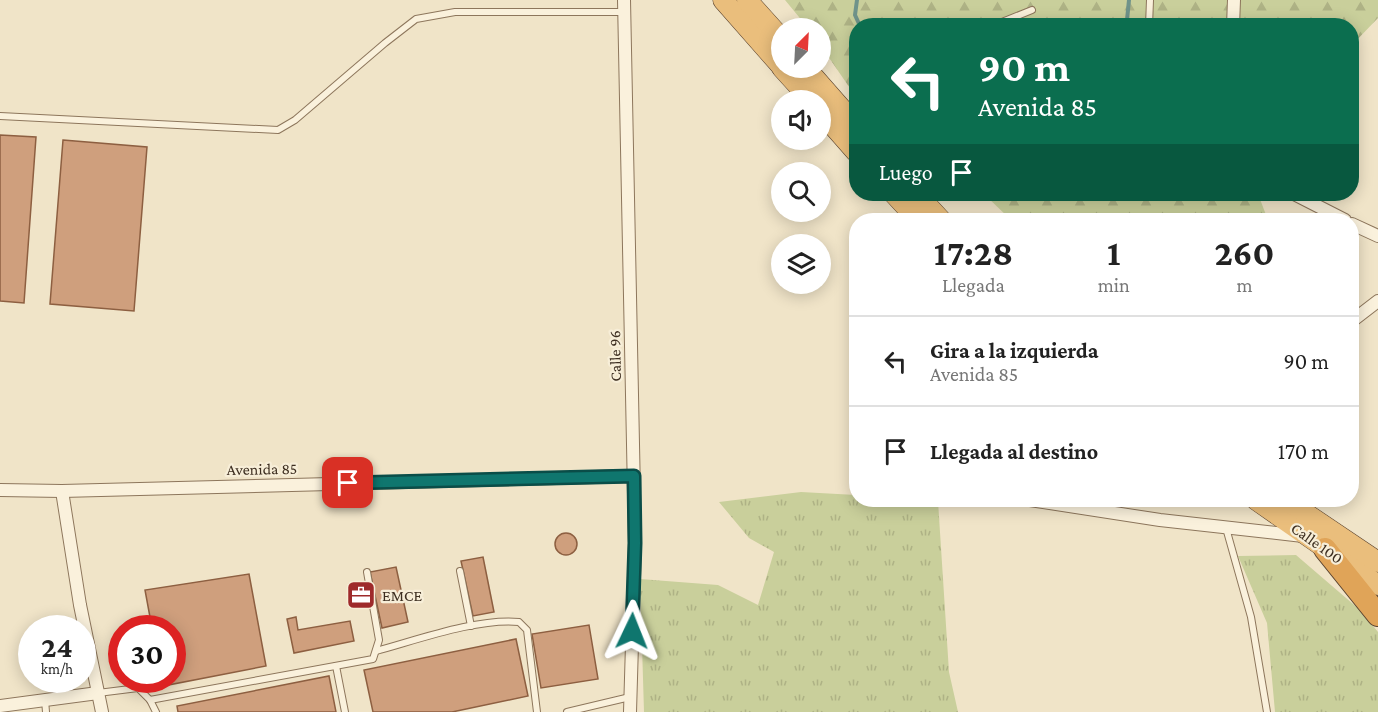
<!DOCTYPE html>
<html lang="es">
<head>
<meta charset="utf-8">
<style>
	body { margin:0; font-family:"Crimson Pro",serif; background:#f6f6f6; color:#222; height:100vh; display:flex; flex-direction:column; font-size:22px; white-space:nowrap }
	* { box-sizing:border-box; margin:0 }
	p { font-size:20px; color:#767676 }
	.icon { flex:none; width:33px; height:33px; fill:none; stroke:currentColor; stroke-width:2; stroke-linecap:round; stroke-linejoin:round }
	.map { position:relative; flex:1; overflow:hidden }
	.details { position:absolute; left:849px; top:213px; width:510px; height:294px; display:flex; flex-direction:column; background:#fff; border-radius:24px; box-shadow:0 3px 15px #0003 }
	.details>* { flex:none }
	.hud { position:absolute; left:849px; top:18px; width:510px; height:183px; border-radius:24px; box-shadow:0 3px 15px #0003; background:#0b6e4f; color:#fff; overflow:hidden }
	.needle { width:39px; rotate:24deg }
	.tools { position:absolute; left:771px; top:18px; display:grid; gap:12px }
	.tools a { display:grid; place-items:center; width:60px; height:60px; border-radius:50%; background:#fff; box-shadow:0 3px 15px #0003; font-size:30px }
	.speed { position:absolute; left:18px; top:615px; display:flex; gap:12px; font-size:30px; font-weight:700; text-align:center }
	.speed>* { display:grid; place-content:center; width:78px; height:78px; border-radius:50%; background:#fff; box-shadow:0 3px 15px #0003; line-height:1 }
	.speed small { font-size:15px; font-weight:400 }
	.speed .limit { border:9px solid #d22; background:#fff; color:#111 }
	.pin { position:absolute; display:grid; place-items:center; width:51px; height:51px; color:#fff; margin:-26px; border-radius:12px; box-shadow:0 3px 9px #0006 }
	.me { position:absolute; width:66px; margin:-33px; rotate:2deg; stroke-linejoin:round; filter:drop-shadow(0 0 4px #0008) }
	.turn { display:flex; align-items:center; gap:21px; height:126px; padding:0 30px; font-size:27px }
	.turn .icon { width:78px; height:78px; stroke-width:2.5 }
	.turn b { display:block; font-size:42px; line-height:51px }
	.then { display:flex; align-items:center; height:57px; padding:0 30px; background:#0003; gap:12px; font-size:22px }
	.eta { display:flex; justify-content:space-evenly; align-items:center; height:102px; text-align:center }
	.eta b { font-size:36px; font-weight:700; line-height:42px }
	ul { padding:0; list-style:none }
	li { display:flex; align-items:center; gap:18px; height:90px; padding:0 30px; border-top:2px solid #e0e0e0 }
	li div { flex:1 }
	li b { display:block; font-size:22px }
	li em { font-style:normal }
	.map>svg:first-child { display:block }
</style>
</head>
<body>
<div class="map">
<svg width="1378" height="712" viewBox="0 0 1378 712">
	<defs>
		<pattern id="grass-tufts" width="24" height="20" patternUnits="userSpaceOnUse" patternTransform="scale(1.5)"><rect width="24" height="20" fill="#c9cf9b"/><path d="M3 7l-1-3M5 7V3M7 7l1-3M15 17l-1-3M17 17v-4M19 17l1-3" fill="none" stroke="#aeb285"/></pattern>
		<pattern id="forest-firs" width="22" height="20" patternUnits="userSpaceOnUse" patternTransform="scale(1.5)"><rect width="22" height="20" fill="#c9cf9b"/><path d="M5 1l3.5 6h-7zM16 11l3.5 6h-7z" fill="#aeb285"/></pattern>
	</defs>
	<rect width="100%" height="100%" fill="#f0e4c8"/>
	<g fill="url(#grass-tufts)">
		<polygon points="801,492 856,495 856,500 938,501 949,672 958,712 644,712 640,579 718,585 758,605 774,552 749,538 719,502"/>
		<polygon points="1296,555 1360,610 1378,632 1378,712 1275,712 1267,623 1238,556"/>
	</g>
	<g fill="url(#forest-firs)">
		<polygon points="785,0 1378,0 1378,18 1352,45 1352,26 856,26 856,97 821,46 820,28 808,28"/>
		<polygon points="984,194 1258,194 1268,220 1011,220"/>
	</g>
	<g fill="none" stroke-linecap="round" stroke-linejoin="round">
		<g stroke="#6f938a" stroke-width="4">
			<polyline points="857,0 855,15 860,26"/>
			<polyline points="1124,26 1127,20 1129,0"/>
		</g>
	</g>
	<g fill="#cf9f7d" stroke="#8d5f41" stroke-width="1.5">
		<polygon points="0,135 36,137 24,303 0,301"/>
		<polygon points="63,140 147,147 134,311 50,304"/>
		<circle cx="566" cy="544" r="11"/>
		<polygon points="483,557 494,612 473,616 461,561"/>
		<polygon points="396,567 408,622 382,628 370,572"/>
		<polygon points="249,574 266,666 163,686 162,680 172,680 172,628 152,628 145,590"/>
		<polygon points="296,617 298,630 350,621 354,641 294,653 287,619"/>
		<polygon points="589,625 598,679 541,688 532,634"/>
		<polygon points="516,639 528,696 452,712 373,712 364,670"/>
		<polygon points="329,676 336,712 178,712 177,706"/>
	</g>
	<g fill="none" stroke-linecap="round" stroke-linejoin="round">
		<g stroke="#8d765c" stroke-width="8">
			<g id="service">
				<polyline points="992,26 1032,10"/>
				<polyline points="1149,26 1150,0"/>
				<polyline points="0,116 278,130 295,120 385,43 416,19 455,12 624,12"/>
				<polyline points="1226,528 1251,617 1267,712"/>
				<polyline points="460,571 471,626"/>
				<polyline points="354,602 372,598"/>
				<path d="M376,651C417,640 477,618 519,622L527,630L537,712"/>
				<polyline points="336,666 345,712"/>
				<polyline points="98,693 138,688 150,700 156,712"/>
				<polyline points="45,700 46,712"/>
				<polyline points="150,700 373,659 379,640 367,572"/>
				<polyline points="567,712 630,697"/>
			</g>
		</g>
		<g stroke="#8d765c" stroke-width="14">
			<g id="minor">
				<polyline points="624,0 635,543 630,712"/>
				<polyline points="1233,26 1234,0"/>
				<polyline points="1294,194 1345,220"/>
				<polyline points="1352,224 1378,236"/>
				<polyline points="1352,321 1378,301"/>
				<polyline points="0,490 62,491 634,476"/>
				<polyline points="62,491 80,605 102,712"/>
				<polyline points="1030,500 1160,520 1303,536"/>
				<polyline points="0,706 98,693"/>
			</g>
		</g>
		<g stroke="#5b4430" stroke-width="21">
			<g id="trunk">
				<polyline points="723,0 782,67"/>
				<polyline points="747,0 782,39"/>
				<polyline points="782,68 811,100"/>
				<polyline points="806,68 856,125"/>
				<polyline points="820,111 856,152"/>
				<polyline points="894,194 918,220"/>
				<polyline points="917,194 941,220"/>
				<polyline points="1256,500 1378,585"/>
				<polyline points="1286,500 1378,562"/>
			</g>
		</g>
		<g stroke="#5b4430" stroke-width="24">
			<polyline id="motorway" points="1325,549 1378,615"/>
		</g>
		<use href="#service" stroke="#faf1dc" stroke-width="6"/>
		<use href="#minor" stroke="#faf1dc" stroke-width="12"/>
		<use href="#trunk" stroke="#eabe7c" stroke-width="20"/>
		<use href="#motorway" stroke="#e0a458" stroke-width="22"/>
	</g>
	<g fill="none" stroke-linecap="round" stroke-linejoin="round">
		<g stroke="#0a4d48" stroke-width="15">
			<polyline id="route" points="348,483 634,476 635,543 632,631"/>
		</g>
		<use href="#route" stroke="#0f766e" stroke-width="10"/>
	</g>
	<defs>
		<g id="office-square" transform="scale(1.5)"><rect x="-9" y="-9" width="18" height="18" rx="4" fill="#9e2a2b" stroke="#f7eed8"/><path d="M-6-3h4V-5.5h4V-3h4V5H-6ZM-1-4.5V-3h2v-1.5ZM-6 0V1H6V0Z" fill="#fff"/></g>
	</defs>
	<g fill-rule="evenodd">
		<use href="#office-square" x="361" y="595"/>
	</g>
	<g text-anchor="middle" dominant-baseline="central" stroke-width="4.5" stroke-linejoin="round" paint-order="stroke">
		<g font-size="16" fill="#3d2e20" stroke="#f7eed8">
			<text transform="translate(615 356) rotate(-91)">Calle 96</text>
			<text transform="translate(262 469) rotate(-1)">Avenida 85</text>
			<text transform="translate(1317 543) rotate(35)">Calle 100</text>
		</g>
		<g font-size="16" fill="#3d2e20" stroke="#f7eed8" text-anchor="start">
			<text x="382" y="595">EMCE</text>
		</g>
	</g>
</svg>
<div class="tools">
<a><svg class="needle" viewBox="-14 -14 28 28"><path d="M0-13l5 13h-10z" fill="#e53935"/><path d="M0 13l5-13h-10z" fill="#767676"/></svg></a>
<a><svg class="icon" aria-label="sound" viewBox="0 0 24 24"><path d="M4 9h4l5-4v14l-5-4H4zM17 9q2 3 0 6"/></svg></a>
<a><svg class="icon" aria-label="search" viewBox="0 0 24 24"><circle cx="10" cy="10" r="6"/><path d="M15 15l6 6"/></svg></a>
<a><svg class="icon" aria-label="layers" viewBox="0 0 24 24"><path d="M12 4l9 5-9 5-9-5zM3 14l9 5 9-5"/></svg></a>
</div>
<div class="speed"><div>24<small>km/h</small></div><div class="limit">30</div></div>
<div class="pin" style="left:348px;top:483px;background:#d93025"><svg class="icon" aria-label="arrive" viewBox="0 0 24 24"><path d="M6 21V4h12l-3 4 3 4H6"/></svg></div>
<svg class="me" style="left:632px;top:631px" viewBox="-20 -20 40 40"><path d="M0-17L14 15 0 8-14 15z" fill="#0f766e" stroke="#fff" stroke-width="4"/></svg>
<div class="hud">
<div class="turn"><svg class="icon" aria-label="left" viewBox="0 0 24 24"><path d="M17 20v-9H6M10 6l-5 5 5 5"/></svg><div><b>90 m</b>Avenida 85</div></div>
<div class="then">Luego<svg class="icon" aria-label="arrive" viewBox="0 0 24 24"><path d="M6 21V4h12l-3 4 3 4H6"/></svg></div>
</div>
<section class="details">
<div class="eta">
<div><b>17:28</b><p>Llegada</p></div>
<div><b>1</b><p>min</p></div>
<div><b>260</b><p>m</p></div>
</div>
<ul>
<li><svg class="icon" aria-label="left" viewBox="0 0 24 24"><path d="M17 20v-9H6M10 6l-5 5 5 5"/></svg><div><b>Gira a la izquierda</b><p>Avenida 85</p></div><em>90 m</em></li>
<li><svg class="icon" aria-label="arrive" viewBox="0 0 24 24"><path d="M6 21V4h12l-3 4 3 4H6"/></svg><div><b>Llegada al destino</b></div><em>170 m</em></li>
</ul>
</section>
</div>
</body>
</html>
